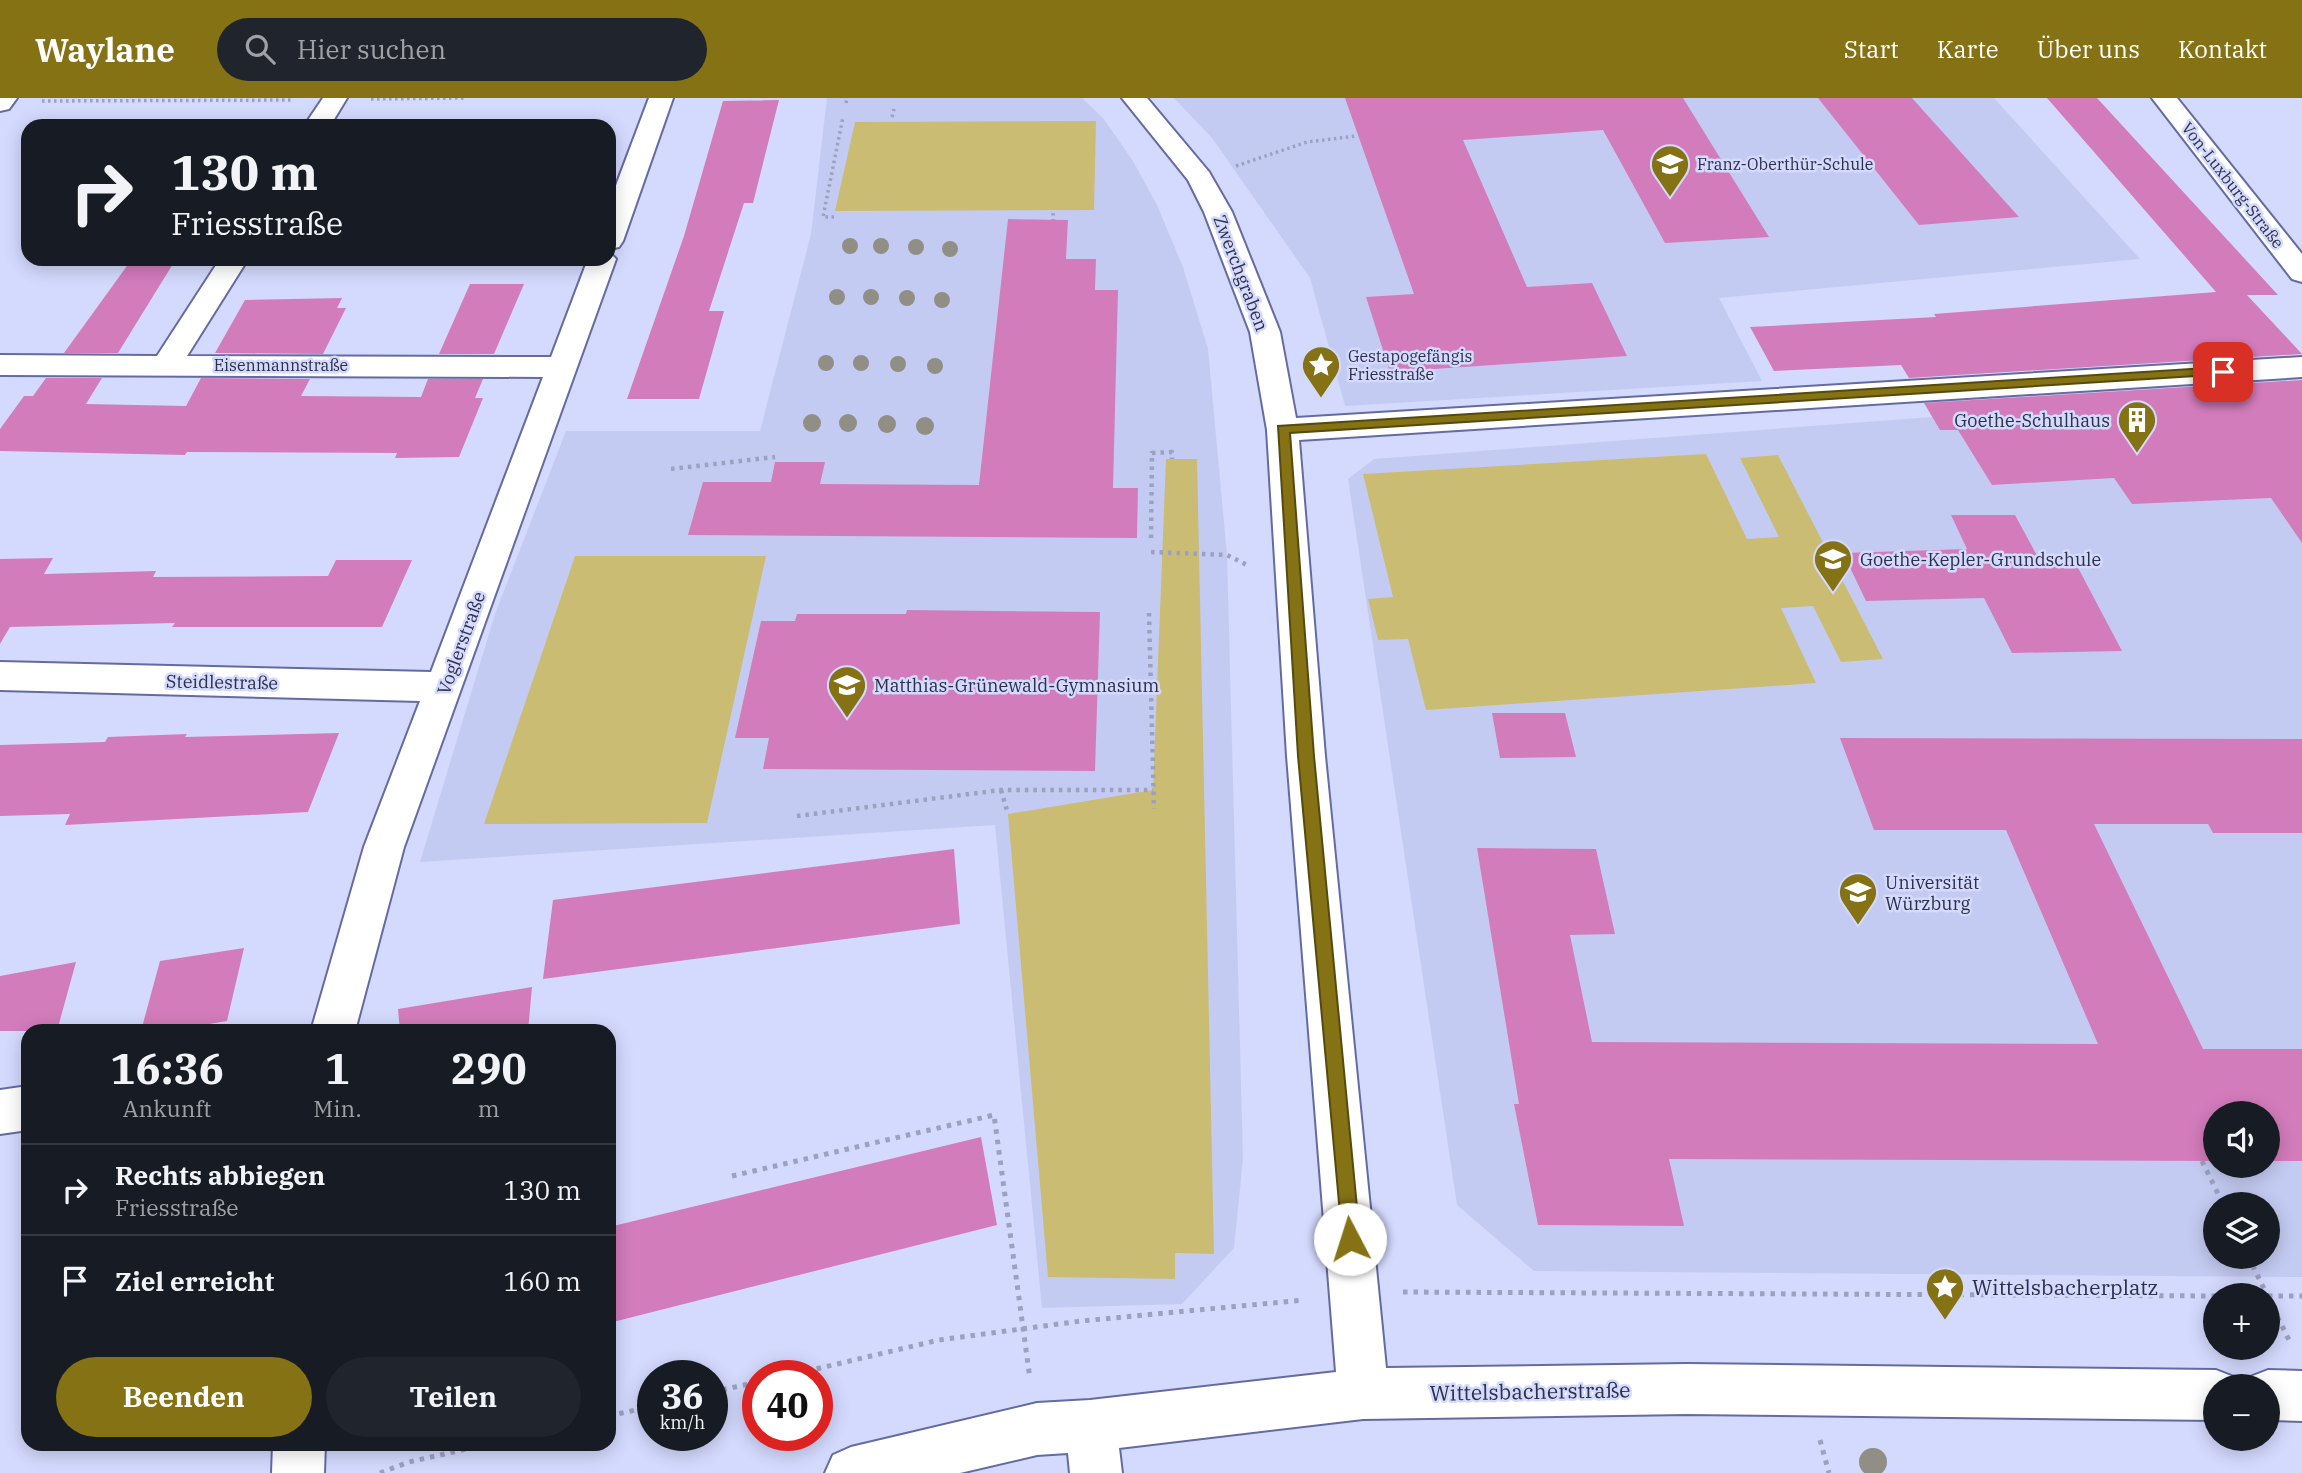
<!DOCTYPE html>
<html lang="de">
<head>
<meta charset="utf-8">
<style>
	body { margin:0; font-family:"IBM Plex Serif",serif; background:#20242c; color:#f1f3f6; height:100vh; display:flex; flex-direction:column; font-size:26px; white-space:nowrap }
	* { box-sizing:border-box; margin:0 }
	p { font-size:23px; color:#9ea1a6 }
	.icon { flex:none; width:38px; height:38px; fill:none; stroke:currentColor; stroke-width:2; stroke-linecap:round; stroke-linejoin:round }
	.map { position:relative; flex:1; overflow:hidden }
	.sheet { position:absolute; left:21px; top:926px; width:595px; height:427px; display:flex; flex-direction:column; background:#171b24; border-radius:21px; box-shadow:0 4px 18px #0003 }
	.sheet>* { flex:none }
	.top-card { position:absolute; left:21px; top:21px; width:595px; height:147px; border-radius:21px; box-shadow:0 4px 18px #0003; background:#171b24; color:#f1f3f6; overflow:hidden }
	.fabs { position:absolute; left:2203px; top:1003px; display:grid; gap:14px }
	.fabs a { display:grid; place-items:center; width:77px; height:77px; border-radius:50%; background:#171b24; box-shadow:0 4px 18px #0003; font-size:35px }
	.speed { position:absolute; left:637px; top:1262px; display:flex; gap:14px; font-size:35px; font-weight:700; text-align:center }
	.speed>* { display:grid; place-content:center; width:91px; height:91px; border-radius:50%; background:#171b24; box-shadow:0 4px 18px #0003; line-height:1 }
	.speed small { font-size:18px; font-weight:400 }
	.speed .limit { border:10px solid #d22; background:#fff; color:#111 }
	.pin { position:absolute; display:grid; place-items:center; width:60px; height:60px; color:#fff; margin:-30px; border-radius:14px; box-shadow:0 4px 10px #0006 }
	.me { position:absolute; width:77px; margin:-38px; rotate:355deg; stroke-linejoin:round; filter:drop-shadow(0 0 5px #0008) }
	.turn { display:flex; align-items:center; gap:24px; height:147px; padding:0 35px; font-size:32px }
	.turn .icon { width:91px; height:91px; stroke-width:2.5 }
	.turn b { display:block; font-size:49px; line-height:60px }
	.eta { display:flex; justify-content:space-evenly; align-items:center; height:119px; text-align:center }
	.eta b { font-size:42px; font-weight:700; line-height:49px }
	.action { display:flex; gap:14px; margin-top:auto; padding:14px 35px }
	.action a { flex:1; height:80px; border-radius:42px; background:#847214; color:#fff; font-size:28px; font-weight:700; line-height:80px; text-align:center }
	.action a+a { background:#20242c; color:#f1f3f6 }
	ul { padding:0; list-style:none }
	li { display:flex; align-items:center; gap:21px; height:91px; padding:0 35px; border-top:2px solid #363941 }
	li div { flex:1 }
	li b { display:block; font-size:26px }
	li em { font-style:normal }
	header { display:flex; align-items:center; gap:42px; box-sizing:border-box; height:98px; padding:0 35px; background:#847214; color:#fff }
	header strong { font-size:33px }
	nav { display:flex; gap:38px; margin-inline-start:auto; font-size:24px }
	.search { width:490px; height:63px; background:#20242c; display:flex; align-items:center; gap:18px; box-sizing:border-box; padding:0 24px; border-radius:38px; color:#9ea1a6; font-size:26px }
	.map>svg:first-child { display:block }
</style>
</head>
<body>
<header>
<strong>Waylane</strong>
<div class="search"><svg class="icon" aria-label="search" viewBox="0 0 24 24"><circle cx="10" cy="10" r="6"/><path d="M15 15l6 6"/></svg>Hier suchen</div>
<nav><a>Start</a><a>Karte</a><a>Über uns</a><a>Kontakt</a></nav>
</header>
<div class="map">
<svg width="2302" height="1375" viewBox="0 0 2302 1375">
	<rect width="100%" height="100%" fill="#d4dafe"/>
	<g fill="#c4cbf2" fill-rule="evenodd">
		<polygon points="827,0 1082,0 1103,20 1133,63 1157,107 1183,169 1208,251 1227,457 1243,1061 1234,1150 1182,1206 1042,1210 995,727 420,764 495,516 566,333 760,333 811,136"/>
		<polygon points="1174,0 1994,0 2140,161 1719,200 1762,283 1345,308 1310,180 1212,40"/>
		<path d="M2302,297V1179L1534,1173L1457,1107L1348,381L1374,361L1932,319ZM2216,1015H2268V1068H2216ZM2216,1106H2268V1158H2216Z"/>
	</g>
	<g fill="#cbbc73">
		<polygon points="1096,23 1094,112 835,113 855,24"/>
		<polygon points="1706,356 1747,441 1779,439 1740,360 1778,357 1883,561 1841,564 1813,508 1781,510 1816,585 1426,612 1408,541 1378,542 1368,501 1393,499 1363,376"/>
		<polygon points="1166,361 1197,361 1214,1156 1175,1155 1175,1181 1048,1179 1008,716 1153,692"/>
		<polygon points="575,458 766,458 707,725 484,726"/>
	</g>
	<g fill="#d37cbc">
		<polygon points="1345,0 1683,0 1769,139 1665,145 1603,32 1463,42 1527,189 1592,185 1627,258 1390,274 1366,199 1414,196"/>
		<polygon points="1818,0 1912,0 2019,119 1919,127"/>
		<polygon points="2047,0 2097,0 2278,197 2247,197 2302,256 1909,280 1901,267 1774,273 1750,229 1936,219 1934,216 2216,194"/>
		<polygon points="779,2 753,105 744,105 709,213 724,213 699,301 627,301 684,138 723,3"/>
		<polygon points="1008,121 1068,122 1066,161 1096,161 1095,192 1118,192 1113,390 1138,390 1137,440 688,437 703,384 771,384 775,364 825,364 820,386 979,387"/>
		<polygon points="132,161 176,161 118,255 64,255"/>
		<polygon points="470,186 524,186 494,256 439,256"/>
		<polygon points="342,200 337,210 346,210 323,256 215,255 245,202"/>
		<polygon points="46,280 102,280 86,306 186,308 201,280 310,281 301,298 421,299 428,281 483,281 475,300 483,300 459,359 395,360 397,355 187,354 185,357 0,353 0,331 24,298 33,298"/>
		<polygon points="2302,282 2302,445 2271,400 2132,406 2114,380 1992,387 1958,332 1940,332 1924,305"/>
		<polygon points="1951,417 2015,417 2041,465 2075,464 2122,553 2012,555 1984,500 1866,503 1843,455 1967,451"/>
		<polygon points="53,460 44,476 156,473 153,479 328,478 336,462 412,462 382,529 172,529 175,525 10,529 0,546 0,461"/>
		<polygon points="907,512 1100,514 1095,673 763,671 769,640 735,640 761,523 795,523 797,516 906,516"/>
		<polygon points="1492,615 1565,615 1576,659 1500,660"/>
		<polygon points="339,635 308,714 65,727 70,716 0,718 0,647 105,644 108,639 187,636 185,639"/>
		<polygon points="1840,640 2302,641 2302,735 2213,735 2208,726 2094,726 2203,951 2302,951 2302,1063 2268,1063 2268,1015 2216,1015 2216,1063 1669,1061 1684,1128 1538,1127 1514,1006 1519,1006 1477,750 1596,751 1615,836 1570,837 1592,944 2098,946 2006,732 1874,732"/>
		<polygon points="954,751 960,826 543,881 553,802"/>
		<polygon points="244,850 227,923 168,933 141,933 160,863"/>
		<polygon points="76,864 57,933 0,933 0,878"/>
		<polygon points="532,889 528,933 400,933 398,911"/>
		<polygon points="981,1039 997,1127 609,1225 609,1129"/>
	</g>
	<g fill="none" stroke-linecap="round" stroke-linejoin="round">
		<g stroke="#646ba0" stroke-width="4">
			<g id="minor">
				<polygon points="0,0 17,0 9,11 0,13"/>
				<polygon points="323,0 347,0 330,28 304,28"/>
				<polygon points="649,0 673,0 623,143 619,149 609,151 609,106"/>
				<polygon points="1122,0 1147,0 1209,74 1232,114 1280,234 1296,320 2302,259 2302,279 1299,342 1325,658 1386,1270 1687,1266 2216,1272 2234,1279 2238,1288 2216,1288 2216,1322 1687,1316 1363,1321 1119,1350 1122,1375 1070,1375 1068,1355 1037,1357 960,1375 825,1375 833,1357 851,1349 1037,1305 1090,1302 1336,1274 1287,658 1267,332 1250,234 1204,114 1188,82"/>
				<polygon points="2152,0 2177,0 2302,156 2302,184 2292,181"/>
				<polygon points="609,154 616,161 404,749 355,933 311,933 364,749 420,603 0,592 0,564 431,574 543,279 0,277 0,257 157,258 220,161 248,161 187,258 551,259 588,161 609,161"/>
				<polygon points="28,988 28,1032 0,1036 0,992"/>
				<polygon points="2268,1272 2302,1273 2302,1323 2268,1322 2268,1288 2246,1288 2250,1279"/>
				<polygon points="273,1346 325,1346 324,1375 272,1375"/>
			</g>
		</g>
		<g stroke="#9ca1c0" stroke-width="3.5" stroke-dasharray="2.5 3.5" stroke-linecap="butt">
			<polyline points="371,1 464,0"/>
			<polyline points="42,3 292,2"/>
			<polyline points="846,5 847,0"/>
			<polyline points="892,19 894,11"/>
			<polyline points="1236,68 1307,44 1356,38"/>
			<polyline points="1053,115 1053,122"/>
			<polyline points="834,119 823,119 843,19"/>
		</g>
		<g stroke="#9ca1c0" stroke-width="4.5" stroke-dasharray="3.5 5" stroke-linecap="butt">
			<polyline points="671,371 775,359"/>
			<polyline points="1151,440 1152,355 1172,354 1172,361"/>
			<polyline points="1151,454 1227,457 1249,468"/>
			<polyline points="1149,515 1154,711"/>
			<polyline points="1001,692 1008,716"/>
			<polyline points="797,718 1001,692 1153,692"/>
		</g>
		<g stroke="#9ca1c0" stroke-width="5" stroke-dasharray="4.5 6" stroke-linecap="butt">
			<polyline points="2202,1063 2223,1106"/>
			<polyline points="732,1078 994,1017 1030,1281"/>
			<polyline points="2248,1158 2267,1197"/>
			<polyline points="1403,1194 2216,1198"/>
			<polyline points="2268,1198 2302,1198"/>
			<polyline points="2268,1200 2291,1246"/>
			<polyline points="786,1278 939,1242 1081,1223 1304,1202"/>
			<polyline points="712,1294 758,1284"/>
			<polyline points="609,1318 653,1308"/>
			<polyline points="1820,1342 1829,1375"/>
			<polyline points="380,1375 409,1364 489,1346"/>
		</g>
		<use href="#minor" fill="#fff" fill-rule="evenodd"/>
	</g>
	<g fill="#908e85">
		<circle cx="850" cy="148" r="8"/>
		<circle cx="881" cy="148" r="8"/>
		<circle cx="916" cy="149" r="8"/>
		<circle cx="950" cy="151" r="8"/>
		<circle cx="837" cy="199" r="8"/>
		<circle cx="871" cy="199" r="8"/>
		<circle cx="907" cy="200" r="8"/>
		<circle cx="942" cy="202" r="8"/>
		<circle cx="826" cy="265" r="8"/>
		<circle cx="861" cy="265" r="8"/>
		<circle cx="898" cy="266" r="8"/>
		<circle cx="935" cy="268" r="8"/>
		<circle cx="812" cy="325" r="9"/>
		<circle cx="848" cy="325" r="9"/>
		<circle cx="887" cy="326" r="9"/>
		<circle cx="925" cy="328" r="9"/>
		<circle cx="1873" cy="1364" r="14"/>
	</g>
	<polygon fill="#847214" stroke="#564a0d" stroke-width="2" points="2223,269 2227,271 2227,276 1290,335 1314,658 1360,1141 1357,1148 1350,1151 1343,1148 1298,658 1278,328"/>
	<defs>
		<g id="school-pin" transform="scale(2.0125)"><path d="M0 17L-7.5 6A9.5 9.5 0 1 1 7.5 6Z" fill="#847214" stroke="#d4dafe"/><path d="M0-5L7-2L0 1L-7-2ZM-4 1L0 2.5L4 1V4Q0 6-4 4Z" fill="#fff"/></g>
		<g id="sight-pin" transform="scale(2.0125)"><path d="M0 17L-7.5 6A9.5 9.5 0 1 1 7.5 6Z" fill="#847214" stroke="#d4dafe"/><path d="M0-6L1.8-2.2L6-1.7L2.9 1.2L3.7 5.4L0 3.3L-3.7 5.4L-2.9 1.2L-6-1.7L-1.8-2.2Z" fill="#fff"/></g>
		<g id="building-pin" transform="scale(2.0125)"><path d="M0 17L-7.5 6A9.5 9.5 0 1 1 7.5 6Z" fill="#847214" stroke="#d4dafe"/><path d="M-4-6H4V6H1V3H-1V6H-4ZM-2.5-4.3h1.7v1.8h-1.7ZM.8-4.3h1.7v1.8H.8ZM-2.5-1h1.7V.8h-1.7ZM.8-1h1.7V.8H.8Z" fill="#fff"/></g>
		<g id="university-pin" transform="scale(2.0125)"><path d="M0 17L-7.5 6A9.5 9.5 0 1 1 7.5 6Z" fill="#847214" stroke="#d4dafe"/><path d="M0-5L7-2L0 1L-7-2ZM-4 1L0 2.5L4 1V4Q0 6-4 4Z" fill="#fff"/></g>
	</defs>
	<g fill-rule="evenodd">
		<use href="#school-pin" x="1670" y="66"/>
		<use href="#sight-pin" x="1321" y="267"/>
		<use href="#building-pin" x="2137" y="322"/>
		<use href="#school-pin" x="1833" y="461"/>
		<use href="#school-pin" x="847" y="587"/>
		<use href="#university-pin" x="1858" y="794"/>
		<use href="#sight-pin" x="1945" y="1189"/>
	</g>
	<g text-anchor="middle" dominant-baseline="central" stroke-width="5" stroke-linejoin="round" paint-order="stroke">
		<g font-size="16" fill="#2d3047" stroke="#d4dafe" text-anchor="start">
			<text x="1697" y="66">Franz-Oberthür-Schule</text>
			<text x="1348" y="258">Gestapogefängis<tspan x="1348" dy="18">Friesstraße</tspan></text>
		</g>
		<g font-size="16" fill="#2d3047" stroke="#d4dafe">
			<text transform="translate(2233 87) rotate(52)">Von-Luxburg-Straße</text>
			<text x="281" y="267">Eisenmannstraße</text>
		</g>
		<g font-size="18" fill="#2d3047" stroke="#d4dafe">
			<text transform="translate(1241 175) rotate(69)">Zwerchgraben</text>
			<text transform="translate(461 545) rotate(-70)">Voglerstraße</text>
			<text transform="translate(222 584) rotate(1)">Steidlestraße</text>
		</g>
		<g font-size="18" fill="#2d3047" stroke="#d4dafe" text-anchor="start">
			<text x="2110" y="322" text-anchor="end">Goethe-Schulhaus</text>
			<text x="1860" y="461">Goethe-Kepler-Grundschule</text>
			<text x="874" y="587">Matthias-Grünewald-Gymnasium</text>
			<text x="1885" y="784">Universität<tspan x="1885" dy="21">Würzburg</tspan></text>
		</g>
		<g font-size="21" fill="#2d3047" stroke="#d4dafe" text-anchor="start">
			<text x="1972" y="1189">Wittelsbacherplatz</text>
		</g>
		<g font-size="21" fill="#2d3047" stroke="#d4dafe">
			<text transform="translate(1530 1293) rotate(-1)">Wittelsbacherstraße</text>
		</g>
	</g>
</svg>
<div class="fabs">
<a><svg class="icon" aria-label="sound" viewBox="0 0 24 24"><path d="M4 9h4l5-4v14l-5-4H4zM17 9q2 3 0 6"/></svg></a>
<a><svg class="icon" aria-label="layers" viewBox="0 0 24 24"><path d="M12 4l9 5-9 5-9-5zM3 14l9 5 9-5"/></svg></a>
<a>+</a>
<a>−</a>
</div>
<div class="speed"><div>36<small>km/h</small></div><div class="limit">40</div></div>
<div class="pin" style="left:2223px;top:274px;background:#d93025"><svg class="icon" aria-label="arrive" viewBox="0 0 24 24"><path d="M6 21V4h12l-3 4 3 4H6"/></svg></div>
<svg class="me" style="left:1350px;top:1141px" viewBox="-20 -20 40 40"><circle r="19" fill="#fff"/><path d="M0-13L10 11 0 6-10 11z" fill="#847214"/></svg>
<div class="top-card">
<div class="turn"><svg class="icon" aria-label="right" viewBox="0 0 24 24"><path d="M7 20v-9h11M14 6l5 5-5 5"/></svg><div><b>130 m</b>Friesstraße</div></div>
</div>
<section class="sheet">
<div class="eta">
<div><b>16:36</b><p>Ankunft</p></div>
<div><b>1</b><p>Min.</p></div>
<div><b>290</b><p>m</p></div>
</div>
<ul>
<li><svg class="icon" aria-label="right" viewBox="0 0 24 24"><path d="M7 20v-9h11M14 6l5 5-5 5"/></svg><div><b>Rechts abbiegen</b><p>Friesstraße</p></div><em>130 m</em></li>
<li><svg class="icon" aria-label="arrive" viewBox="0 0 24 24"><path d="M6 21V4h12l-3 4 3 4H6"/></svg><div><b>Ziel erreicht</b></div><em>160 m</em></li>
</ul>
<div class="action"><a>Beenden</a><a>Teilen</a></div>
</section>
</div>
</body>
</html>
